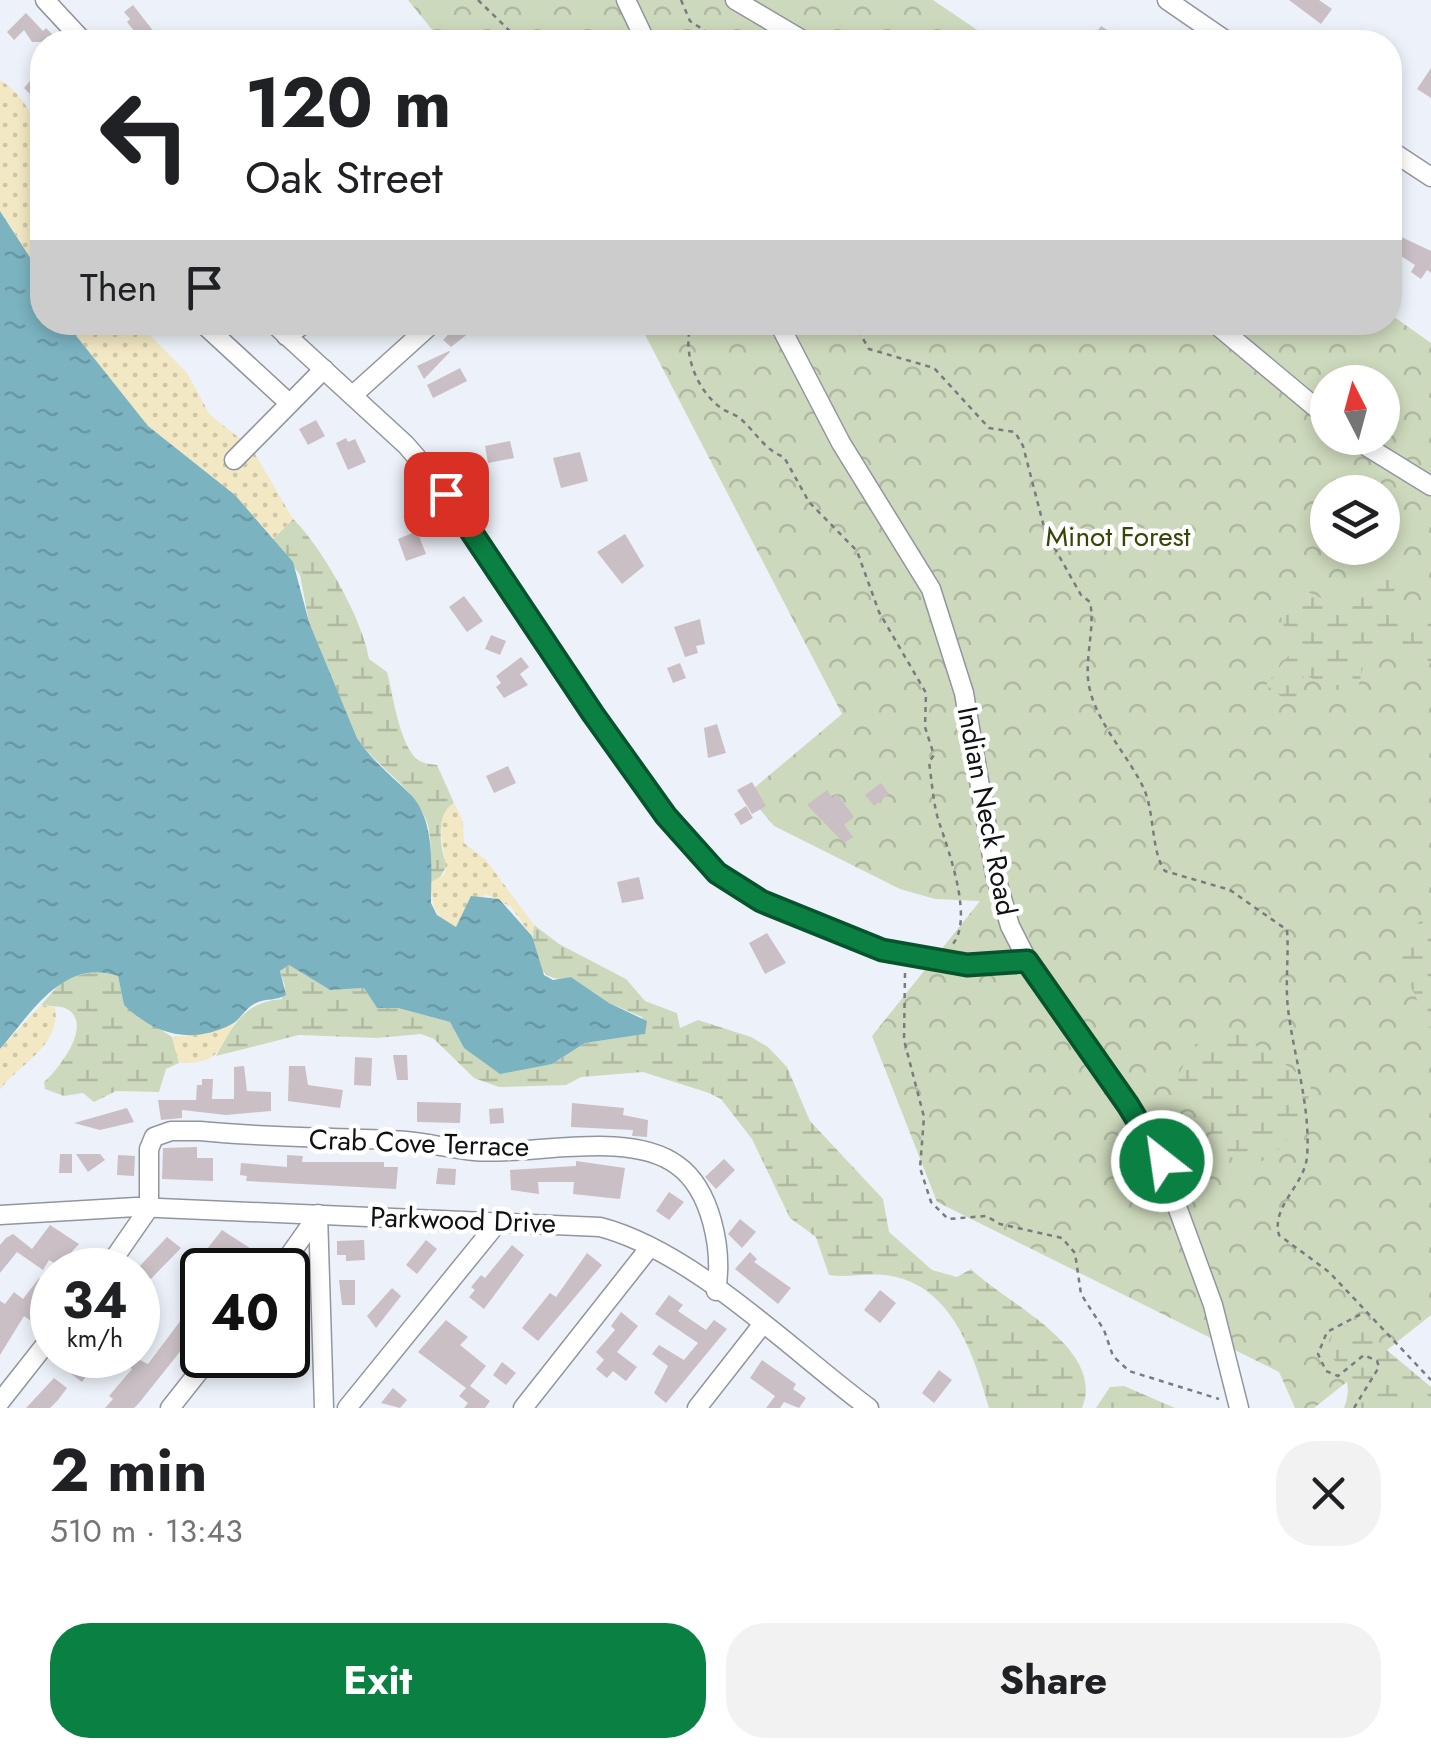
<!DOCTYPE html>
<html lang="en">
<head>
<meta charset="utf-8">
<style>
	body { margin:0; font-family:Jost,sans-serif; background:#f2f2f2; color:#202124; height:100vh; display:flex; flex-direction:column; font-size:38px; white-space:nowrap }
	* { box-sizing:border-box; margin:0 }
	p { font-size:32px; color:#757577 }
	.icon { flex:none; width:55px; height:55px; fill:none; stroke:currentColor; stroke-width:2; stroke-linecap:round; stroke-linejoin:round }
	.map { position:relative; height:1408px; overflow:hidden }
	.drawer { display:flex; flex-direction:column; background:#fff; flex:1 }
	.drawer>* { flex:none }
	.hud { position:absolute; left:30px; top:30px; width:1372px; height:305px; border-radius:40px; box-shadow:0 5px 15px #0003; background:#fff; color:#202124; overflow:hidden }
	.needle { width:65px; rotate:354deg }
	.fabs { position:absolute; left:1310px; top:365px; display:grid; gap:20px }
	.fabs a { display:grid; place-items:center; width:90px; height:90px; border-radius:50%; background:#fff; box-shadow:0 5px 15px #0003; font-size:50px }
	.speed { position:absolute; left:30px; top:1248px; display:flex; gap:20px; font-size:50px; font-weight:700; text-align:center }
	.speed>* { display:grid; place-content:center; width:130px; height:130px; border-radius:50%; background:#fff; box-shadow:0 5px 15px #0003; line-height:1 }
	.speed small { font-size:25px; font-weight:400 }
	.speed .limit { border:5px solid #111; border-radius:15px; background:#fff; color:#111 }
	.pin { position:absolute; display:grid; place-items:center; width:85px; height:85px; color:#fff; margin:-42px; border-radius:20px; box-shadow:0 5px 15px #0006 }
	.me { position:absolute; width:110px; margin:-55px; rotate:330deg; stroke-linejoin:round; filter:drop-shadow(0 0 8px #0008) }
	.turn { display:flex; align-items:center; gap:35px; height:210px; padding:0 50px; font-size:45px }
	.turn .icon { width:130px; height:130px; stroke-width:2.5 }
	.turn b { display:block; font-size:70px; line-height:85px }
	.then { display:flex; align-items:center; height:95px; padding:0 50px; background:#0003; gap:20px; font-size:38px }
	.round { display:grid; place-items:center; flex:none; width:105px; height:105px; border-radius:40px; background:#f2f2f2 }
	.overview { display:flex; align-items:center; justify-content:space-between; height:170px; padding:0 50px }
	h1 { font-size:60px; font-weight:700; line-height:75px }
	.button { display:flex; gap:20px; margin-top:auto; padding:20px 50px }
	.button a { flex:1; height:115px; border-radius:40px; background:#0b8043; color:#fff; font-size:40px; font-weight:700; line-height:115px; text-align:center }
	.button a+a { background:#f2f2f2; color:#202124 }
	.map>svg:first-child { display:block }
</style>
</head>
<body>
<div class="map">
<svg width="1431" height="1408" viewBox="0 0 1431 1408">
	<defs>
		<pattern id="forest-crowns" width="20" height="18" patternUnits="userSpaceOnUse" patternTransform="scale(2.5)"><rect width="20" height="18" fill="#cdd9bc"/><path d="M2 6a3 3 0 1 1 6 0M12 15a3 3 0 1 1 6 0" fill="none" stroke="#afb9a1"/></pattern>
		<pattern id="wetland-marsh" width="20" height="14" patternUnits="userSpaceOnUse" patternTransform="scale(2.5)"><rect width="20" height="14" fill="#cdd9bc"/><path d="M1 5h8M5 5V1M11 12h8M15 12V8" fill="none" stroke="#afb9a1"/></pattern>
		<pattern id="sand-dots" width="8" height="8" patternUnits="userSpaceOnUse" patternTransform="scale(2.5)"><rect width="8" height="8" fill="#f2e8c3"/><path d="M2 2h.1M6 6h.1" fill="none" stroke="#cec6a7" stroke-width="1.8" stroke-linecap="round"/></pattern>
		<pattern id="water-ripples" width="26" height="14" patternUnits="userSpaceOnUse" patternTransform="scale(2.5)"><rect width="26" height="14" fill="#7bb3c0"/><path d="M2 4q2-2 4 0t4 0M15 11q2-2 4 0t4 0" fill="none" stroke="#6999a4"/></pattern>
	</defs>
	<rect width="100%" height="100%" fill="#edf2fa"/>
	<g fill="url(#forest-crowns)" fill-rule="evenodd">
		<polygon points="408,0 933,0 995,42 442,42"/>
		<path d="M1390,314L1431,343V1315L1314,1408H1295L1279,1372L937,1202L872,1036L980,901L935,899L900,889L774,826L747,794L842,714L639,323L1390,322ZM1328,382H1382V438H1328ZM1328,492H1382V548H1328Z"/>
	</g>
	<g fill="url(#wetland-marsh)">
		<path d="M293,519C321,545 364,622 369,659L387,672C393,693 400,753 422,762C427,764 432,764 437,765L454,803C436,814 439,847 447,865L438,881L431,882C430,865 432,842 428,825C417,789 377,768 357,738L309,622L300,575L273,539Z"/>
		<polygon points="1393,562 1401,565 1400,578 1389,601 1401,610 1431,617 1431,663 1398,641 1386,640 1364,663 1357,692 1331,689 1304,674 1301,689 1290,703 1266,685 1292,651 1278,608 1282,596 1304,590 1333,604 1342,603"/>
		<polygon points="1431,914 1431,1027 1422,1023 1416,996 1395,962 1402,934"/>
		<path d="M534,925L559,944L626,979L645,1001L677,1013L680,1028L698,1020L751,1037L768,1047L787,1067L810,1121L883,1199L889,1232L932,1270L957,1277L971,1269C1004,1302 1107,1348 1082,1408H989C973,1352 951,1282 884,1275C866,1273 846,1278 829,1275L816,1237L790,1218L752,1139L721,1099L709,1093L643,1072L581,1077L566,1085L499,1087L474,1078L434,1039L421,1034L377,1038L299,1035L216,1056C233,1025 244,1002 282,999L285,986L280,971L289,965L330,990L364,988L377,1008H398L450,1022L464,1048L531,1067L552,1064L585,1043L645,1034L642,1017L609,1003L571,977C539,987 529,953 534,925Z"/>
		<path d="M101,970L118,976L124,1005L172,1037L179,1063L166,1069L159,1092L116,1091L94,1102L83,1093L64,1096L45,1089L44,1082C58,1070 96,1022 65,1008C59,1006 48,1006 41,1005L64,979Z"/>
		<path d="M1228,1028C1257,1048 1287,1061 1311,1086C1304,1123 1287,1151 1252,1166L1222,1153C1211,1124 1190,1105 1177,1077L1200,1036Z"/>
		<path d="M1348,1325L1358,1326L1431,1387V1408H1344C1355,1381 1341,1370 1327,1350L1334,1331Z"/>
		<polygon points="1124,1386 1175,1408 1096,1408 1110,1387"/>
	</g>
	<g fill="url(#sand-dots)">
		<path d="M0,80C61,117 42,215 42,276L0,210Z"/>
		<polygon points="66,323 138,323 187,373 210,415 251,447 293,519 273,539 235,495 148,426"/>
		<path d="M454,803L463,821L464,843L486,860L534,925L532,936L510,906L485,894L456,927C434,918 431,904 431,882L445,874C449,852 429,819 454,803Z"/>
		<path d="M41,1005L55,1007C62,1046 17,1065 0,1090V1049Z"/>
		<path d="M234,1024C216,1056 216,1063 179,1063L172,1037L208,1033Z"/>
	</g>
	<path fill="url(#water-ripples)" d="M0,211L42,276V322L66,323L148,426L235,495L293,562L309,622L357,738C372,761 392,776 411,795C436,821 431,870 431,903L437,915L456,927L471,896L499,899L532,936L544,975L553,980L571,977L609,1003L647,1021L645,1034L585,1043L552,1064L500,1074L464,1048L450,1022L398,1008H377L364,988L330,990L289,965L280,971L286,995C277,1001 266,998 256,1003C246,1007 241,1019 232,1024C192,1045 155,1035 124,1005L118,976C64,957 31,1013 0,1049Z"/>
	<g fill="#c9bfc4">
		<polygon points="1289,0 1319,0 1332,9 1321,24"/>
		<polygon points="133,5 158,37 151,42 143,42 127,22 130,19 124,12"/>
		<polygon points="26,13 43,31 46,28 60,42 32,42 24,30 14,40 7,32"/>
		<polygon points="1101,26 1126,42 1104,42 1094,36"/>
		<polygon points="42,67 42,88 33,97 24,88"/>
		<polygon points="1431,68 1431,98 1417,89"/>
		<polygon points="1397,235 1431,251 1431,273 1427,270 1421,279 1411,272 1415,265 1390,249"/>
		<polygon points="460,322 474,329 451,347 443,340"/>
		<polygon points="449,351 450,352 424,379 417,366"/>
		<polygon points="460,368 467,381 433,398 427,385"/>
		<polygon points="316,420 325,436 308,445 299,429"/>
		<polygon points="346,438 348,442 355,439 366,462 348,470 336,443"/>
		<polygon points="510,441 514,458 488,463 485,446"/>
		<polygon points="580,452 588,481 561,488 553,458"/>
		<polygon points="482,465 489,477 475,485 468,473"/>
		<polygon points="419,511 423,526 408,530 404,516"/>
		<polygon points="417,531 426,554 406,561 398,539"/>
		<polygon points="625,534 644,566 622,584 597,552"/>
		<polygon points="464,596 483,621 467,632 449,607"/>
		<polygon points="700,619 705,644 696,646 698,653 685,657 674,627"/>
		<polygon points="491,635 506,641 500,655 485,649"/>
		<polygon points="521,657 529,667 520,674 528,685 504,698 496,687 501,683 496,676"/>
		<polygon points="680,663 686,678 673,683 667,668"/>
		<polygon points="717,724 726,753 708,758 704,728"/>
		<polygon points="508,766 516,783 494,793 486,776"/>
		<polygon points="752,782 766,806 752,814 737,790"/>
		<polygon points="881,783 889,794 874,806 865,795"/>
		<polygon points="827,790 832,798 837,794 854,817 844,825 853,837 844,843 807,805"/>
		<polygon points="746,806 753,818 741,825 734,814"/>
		<polygon points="639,877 644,899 622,903 617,882"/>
		<polygon points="767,933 786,963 765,974 749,943"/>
		<polygon points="393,1055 407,1055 408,1080 397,1080"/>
		<polygon points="355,1057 372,1058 371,1086 354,1085"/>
		<polygon points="244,1066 247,1091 271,1092 271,1111 226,1115 182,1110 182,1118 161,1120 158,1100 196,1100 197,1085 202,1085 202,1079 213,1079 212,1099 234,1099 234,1067"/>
		<polygon points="289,1066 305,1066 308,1085 343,1090 340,1108 288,1101"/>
		<polygon points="417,1102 461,1103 460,1123 417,1122"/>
		<polygon points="572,1103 624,1108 623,1115 648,1120 647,1137 632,1136 633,1130 571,1127"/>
		<polygon points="127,1108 134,1122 100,1130 74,1123"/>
		<polygon points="503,1108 504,1123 490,1124 489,1109"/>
		<polygon points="197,1147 197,1158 213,1158 213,1181 162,1179 163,1148"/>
		<polygon points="60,1154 72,1154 72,1173 59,1173"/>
		<polygon points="76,1154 100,1154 105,1160 88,1172"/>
		<polygon points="118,1155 135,1156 134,1176 117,1175"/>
		<polygon points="287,1155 303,1156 302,1162 384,1162 384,1167 398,1167 396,1189 246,1181 247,1176 240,1175 241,1163 287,1167"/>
		<polygon points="724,1159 735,1170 716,1189 705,1177"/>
		<polygon points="576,1161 625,1168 620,1199 573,1194 574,1182 538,1182 539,1194 511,1190 510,1170 576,1166"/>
		<polygon points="438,1168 456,1169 455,1185 436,1184"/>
		<polygon points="669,1192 684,1202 669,1220 656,1211"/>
		<polygon points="740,1219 756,1232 742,1248 728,1234"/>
		<polygon points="50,1225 79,1244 67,1257 72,1260 66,1270 49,1260 43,1270 17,1252 0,1273 0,1245 6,1238 13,1234 32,1249"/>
		<polygon points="222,1230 259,1254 246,1270 233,1270 207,1249"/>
		<polygon points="167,1237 181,1248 138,1292 138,1268"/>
		<polygon points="364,1240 365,1260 346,1261 346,1255 337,1255 337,1241"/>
		<polygon points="426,1240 437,1249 417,1274 406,1265"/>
		<polygon points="512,1245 524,1255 484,1309 469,1297 475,1290 471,1287 481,1275 485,1278"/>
		<polygon points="750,1252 757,1259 754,1262 791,1288 778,1304 735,1269"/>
		<polygon points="587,1253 602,1265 538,1341 522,1328 550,1293 556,1297"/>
		<polygon points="39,1278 52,1289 31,1321 24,1316 0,1355 0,1301 5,1304 14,1292 23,1299"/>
		<polygon points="339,1280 355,1280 355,1305 342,1305"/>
		<polygon points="392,1288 401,1296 376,1328 367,1316"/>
		<polygon points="880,1290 896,1303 880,1323 864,1310"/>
		<polygon points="202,1292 202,1324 139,1403 134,1408 105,1408 113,1399 109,1396 132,1369 124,1363 130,1355 148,1364"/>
		<polygon points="669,1295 683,1305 678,1311 706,1330 714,1320 727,1329 666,1403 654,1393 668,1366 652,1354 659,1345 684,1360 698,1343 655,1314"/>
		<polygon points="621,1312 638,1326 617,1352 637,1367 626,1381 613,1371 607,1378 596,1369 604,1360 596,1352 615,1330 611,1326"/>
		<polygon points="446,1320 468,1337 460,1345 486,1366 470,1386 490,1401 485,1408 464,1408 468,1403 459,1396 466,1388 418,1352"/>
		<polygon points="78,1355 97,1361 82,1382 70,1373"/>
		<polygon points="762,1360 796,1384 793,1389 806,1398 799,1408 784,1402 780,1408 766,1408 775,1396 750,1378"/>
		<polygon points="502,1362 516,1373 506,1385 493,1375"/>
		<polygon points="939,1370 952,1380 934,1403 922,1393"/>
		<polygon points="54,1378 67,1388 58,1400 50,1408 26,1408"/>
		<polygon points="393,1388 407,1400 400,1408 381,1403"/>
	</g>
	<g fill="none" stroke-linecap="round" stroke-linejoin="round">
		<g stroke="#91969e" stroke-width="21">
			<g id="minor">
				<polyline points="45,0 84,42"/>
				<polyline points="626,0 646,42"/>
				<polyline points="735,0 806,42"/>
				<polyline points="1167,0 1228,42"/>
				<polyline points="1390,150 1431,177"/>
				<polyline points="201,322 289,403"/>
				<polyline points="272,322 406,445 438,482 593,714 667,816 717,873 761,901 881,950 955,964 1027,961"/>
				<polyline points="778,322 841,443 931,589 964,693 995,874 1010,926 1034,973 1156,1149 1213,1305 1239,1408"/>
				<polyline points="1213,322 1328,418"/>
				<polyline points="286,336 308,322"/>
				<polyline points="353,395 434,322"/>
				<polyline points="1353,438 1431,486"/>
				<polyline points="234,460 324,369"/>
				<polyline points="318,1214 324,1408"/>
				<path d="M0,1215L136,1207L600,1227C693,1251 792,1351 869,1408"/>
				<path d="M106,1270L149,1208V1149L154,1137L171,1131H200C269,1138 338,1137 406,1141C429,1143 451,1149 474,1151C531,1156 628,1129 677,1165C712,1190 723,1251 716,1291"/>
				<polyline points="279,1270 315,1219"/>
				<polyline points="0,1402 52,1336"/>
				<polyline points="170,1408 212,1355"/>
				<polyline points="347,1408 499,1221"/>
				<polyline points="523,1408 650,1247"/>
				<polyline points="697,1408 762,1325"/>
			</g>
		</g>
		<g stroke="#787b80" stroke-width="2.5" stroke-dasharray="5 5" stroke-linecap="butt">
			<polyline points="478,0 521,42"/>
			<polyline points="681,0 690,21 722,42"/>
			<path d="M692,322C681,350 696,390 721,408C728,413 736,414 742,420C756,433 766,451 784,457L809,502L857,551L879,612L926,693L925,727L934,755L929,762C932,781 933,806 940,825C949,852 975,923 951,946"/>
			<path d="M853,322L869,349L934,368L989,428L1015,432L1023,446L1045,531L1081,595L1090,602C1095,626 1086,653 1088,679C1092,719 1128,754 1144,789C1155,814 1151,852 1165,871L1230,890L1287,930C1289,956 1285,982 1288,1009C1294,1058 1311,1107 1307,1157C1304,1186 1271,1206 1279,1235L1329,1272L1431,1380"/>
			<polyline points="905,973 904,1040 924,1117 920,1168 931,1202 948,1219 986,1216 1000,1224 1062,1238 1075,1253 1081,1294 1104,1330 1113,1356 1129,1371 1219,1399"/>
			<polyline points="1354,1408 1379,1367 1377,1361 1364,1355 1338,1376 1326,1371 1318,1354 1327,1332 1363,1313"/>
		</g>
		<use href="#minor" stroke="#fff" stroke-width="18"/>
	</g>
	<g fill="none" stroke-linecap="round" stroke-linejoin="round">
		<g stroke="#07532c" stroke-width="25">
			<polyline id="route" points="446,494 593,714 666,816 717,873 761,901 882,950 967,965 1027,961 1128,1105 1162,1161"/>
		</g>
		<use href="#route" stroke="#0b8043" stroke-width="18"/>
	</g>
	<g text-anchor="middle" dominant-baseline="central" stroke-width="9" stroke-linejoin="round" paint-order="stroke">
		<g font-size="28" fill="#344803" stroke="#fff">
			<text x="1118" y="536">Minot Forest</text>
		</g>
		<g font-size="28" fill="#101114" stroke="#fff">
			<text transform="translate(987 811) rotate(79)">Indian Neck Road</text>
			<text transform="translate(419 1143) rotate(2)">Crab Cove Terrace</text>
			<text transform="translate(463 1220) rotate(2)">Parkwood Drive</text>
		</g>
	</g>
</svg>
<div class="fabs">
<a><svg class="needle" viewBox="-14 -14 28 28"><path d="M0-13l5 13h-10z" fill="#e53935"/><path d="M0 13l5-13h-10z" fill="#757577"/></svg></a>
<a><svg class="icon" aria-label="layers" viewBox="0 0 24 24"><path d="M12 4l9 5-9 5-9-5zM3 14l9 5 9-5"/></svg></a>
</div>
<div class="speed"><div>34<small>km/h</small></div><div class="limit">40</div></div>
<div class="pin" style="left:446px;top:494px;background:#d93025"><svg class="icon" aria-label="arrive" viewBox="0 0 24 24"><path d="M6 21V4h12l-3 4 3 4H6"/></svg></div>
<svg class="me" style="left:1162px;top:1161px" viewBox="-20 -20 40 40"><circle r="17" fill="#0b8043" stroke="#fff" stroke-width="3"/><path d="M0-11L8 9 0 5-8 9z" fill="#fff"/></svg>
<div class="hud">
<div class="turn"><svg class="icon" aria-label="left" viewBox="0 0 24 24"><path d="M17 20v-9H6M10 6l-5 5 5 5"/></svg><div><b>120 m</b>Oak Street</div></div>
<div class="then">Then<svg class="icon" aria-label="arrive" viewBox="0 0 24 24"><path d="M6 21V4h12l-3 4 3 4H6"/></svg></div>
</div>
</div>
<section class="drawer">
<div class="overview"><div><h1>2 min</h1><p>510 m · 13:43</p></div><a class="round"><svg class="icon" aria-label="close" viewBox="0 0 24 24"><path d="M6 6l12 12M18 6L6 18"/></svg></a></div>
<div class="button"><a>Exit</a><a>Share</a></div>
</section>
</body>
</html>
